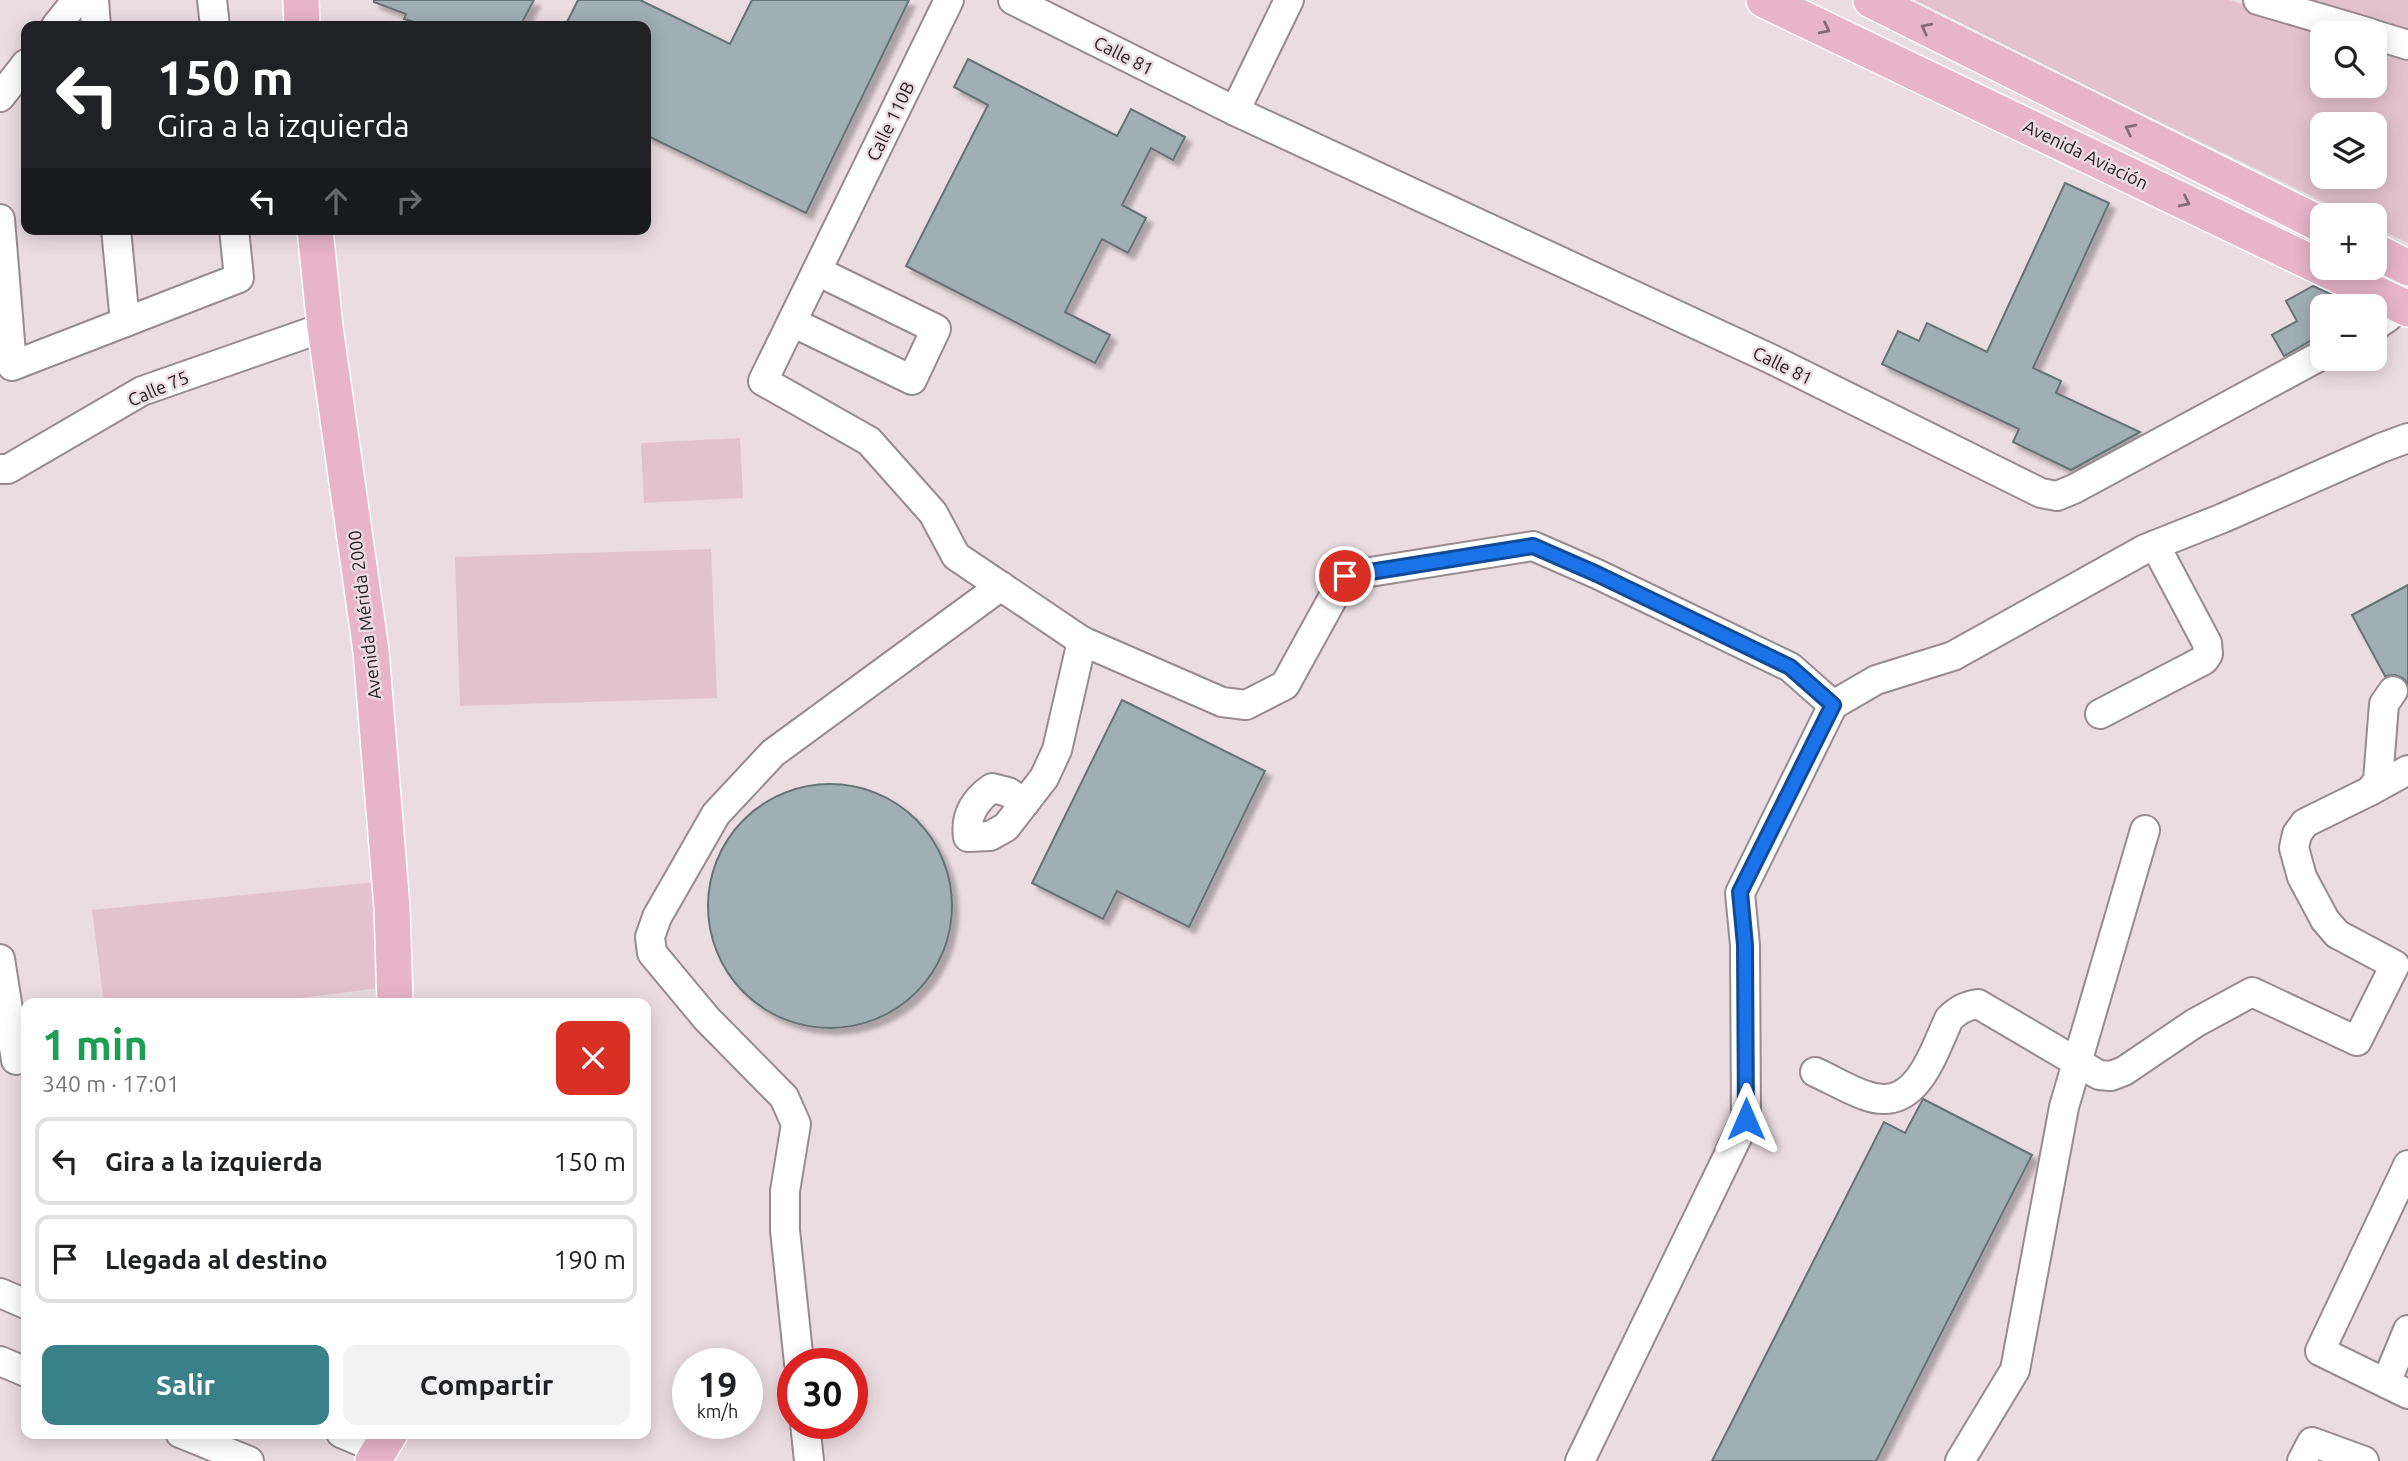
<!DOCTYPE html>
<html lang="es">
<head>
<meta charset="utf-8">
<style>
	body { margin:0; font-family:Ubuntu,sans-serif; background:#f2f2f2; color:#202124; height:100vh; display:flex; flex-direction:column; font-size:26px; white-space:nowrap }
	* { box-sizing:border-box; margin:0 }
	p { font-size:23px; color:#757577 }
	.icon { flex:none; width:38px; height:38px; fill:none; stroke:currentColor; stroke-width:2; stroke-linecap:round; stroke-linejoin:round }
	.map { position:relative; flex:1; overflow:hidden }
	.panel { position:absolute; left:21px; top:998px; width:630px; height:441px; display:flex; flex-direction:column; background:#fff; border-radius:14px; box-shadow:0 4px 18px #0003 }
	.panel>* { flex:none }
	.hud { position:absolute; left:21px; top:21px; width:630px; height:214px; border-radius:14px; box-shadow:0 4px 18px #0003; background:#202124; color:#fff; overflow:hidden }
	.buttons { position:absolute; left:2310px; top:21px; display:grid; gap:14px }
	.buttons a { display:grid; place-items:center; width:77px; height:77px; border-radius:14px; background:#fff; box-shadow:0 4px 18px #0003; font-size:35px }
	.speed { position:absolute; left:672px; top:1348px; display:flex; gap:14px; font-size:35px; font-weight:700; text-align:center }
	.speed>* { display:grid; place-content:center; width:91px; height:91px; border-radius:50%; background:#fff; box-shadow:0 4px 18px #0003; line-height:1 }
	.speed small { font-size:18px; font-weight:400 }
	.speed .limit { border:10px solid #d22; background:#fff; color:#111 }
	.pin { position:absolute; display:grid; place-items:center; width:60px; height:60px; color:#fff; margin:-30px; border:4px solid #fff; border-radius:50%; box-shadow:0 2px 7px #0007 }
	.me { position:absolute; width:77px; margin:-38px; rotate:0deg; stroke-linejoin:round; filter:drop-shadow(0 0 5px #0008) }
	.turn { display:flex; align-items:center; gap:24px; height:147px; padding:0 21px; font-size:32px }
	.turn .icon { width:91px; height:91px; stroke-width:2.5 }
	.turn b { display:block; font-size:49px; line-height:60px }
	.lanes { display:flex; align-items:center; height:66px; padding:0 21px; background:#0003; justify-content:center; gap:35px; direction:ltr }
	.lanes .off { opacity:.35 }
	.round { display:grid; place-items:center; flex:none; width:74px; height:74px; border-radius:14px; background:#f2f2f2 }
	.head { display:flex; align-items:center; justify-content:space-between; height:119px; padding:0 21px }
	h1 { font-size:42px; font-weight:700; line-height:52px; color:#1e9e55 }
	.action { display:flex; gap:14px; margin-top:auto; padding:14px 21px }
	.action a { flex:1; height:80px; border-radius:14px; background:#398089; color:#fff; font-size:28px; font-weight:700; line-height:80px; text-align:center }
	.action a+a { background:#f2f2f2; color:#202124 }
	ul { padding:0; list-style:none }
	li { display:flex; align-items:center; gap:21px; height:88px; margin:0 14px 10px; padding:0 7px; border:4px solid #e0e0e0; border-radius:14px }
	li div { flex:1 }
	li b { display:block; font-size:26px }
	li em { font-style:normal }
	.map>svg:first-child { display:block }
</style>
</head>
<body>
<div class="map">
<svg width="2408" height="1461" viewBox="0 0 2408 1461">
	<defs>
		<filter id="shadow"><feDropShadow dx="6" dy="6" stdDeviation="2" flood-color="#0004"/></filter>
	</defs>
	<rect width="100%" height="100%" fill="#ebdce1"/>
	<g fill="#e3c2cd" fill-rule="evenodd">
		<path d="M1909,0H2229L2344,33H2322V86H2375V42L2408,52V243L2375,227V215H2351ZM2322,124H2375V177H2322Z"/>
		<polygon points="2297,0 2408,0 2408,32"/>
		<polygon points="740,438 743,498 644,503 641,443"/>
		<polygon points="711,549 717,698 460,706 455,557"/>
		<polygon points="376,882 380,988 261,1003 104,1003 92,910"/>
	</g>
	<g fill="#a0afb2" stroke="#657375" stroke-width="2" filter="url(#shadow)">
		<polygon points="374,0 534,0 520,26 428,26 404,19 406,14 374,2"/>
		<polygon points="578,0 640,0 730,44 752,0 909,0 806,213 646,135 646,26 565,26"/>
		<polygon points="968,59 1117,136 1131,109 1185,137 1173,160 1151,148 1122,205 1146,218 1128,253 1102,239 1065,312 1110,335 1095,363 906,266 988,105 954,87"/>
		<polygon points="2065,183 2109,203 2033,368 2061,381 2056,393 2140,432 2071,470 2013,442 2019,429 1882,364 1898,331 1919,341 1927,323 1987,352"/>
		<polygon points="2313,286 2333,295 2339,306 2322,306 2322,334 2284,356 2272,335 2297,321 2286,301"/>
		<polygon points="2408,585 2408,684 2403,678 2395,675 2385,676 2352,615"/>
		<polygon points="1122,700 1265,771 1189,927 1117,891 1103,919 1032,883"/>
		<circle cx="830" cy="906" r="122"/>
		<polygon points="1923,1099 2032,1155 1876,1461 1712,1461 1884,1122 1905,1133"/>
	</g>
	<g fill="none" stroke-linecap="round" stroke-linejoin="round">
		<g stroke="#988a8f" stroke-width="32">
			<g id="minor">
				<polyline points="94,0 96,26"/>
				<polyline points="212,0 215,26"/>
				<polyline points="949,0 763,381 869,441 933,513 956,556 1082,641 1222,702 1246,705 1285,685 1345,576 1533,546 1597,574 1790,667 1833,705"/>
				<polyline points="1013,0 1235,111 1769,358 2041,493 2057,496 2074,489 2322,355"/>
				<polyline points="2258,0 2370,33"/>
				<polyline points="56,26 77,0"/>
				<polyline points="2375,35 2408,45"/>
				<polyline points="0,97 26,64"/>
				<polyline points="1235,111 1289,0"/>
				<polyline points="0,219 12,366 239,278 234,229"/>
				<polyline points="116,229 125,322"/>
				<polyline points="792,322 912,380 936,329 817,271"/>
				<polyline points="2375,326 2388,317 2398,305"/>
				<polyline points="0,469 8,469 142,391 325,327"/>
				<polyline points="2100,714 2204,660 2208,654 2207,643 2155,545"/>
				<polyline points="2370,791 2408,770"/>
				<path d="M1025,803L1008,792L992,788C975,800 965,816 968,837L990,836L1006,827L1044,778L1057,750L1082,641"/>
				<polyline points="0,959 16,1060"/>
				<path d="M1815,1072C1831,1079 1847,1089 1864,1095C1916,1115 1932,1055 1949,1019C1958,1010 1965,1006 1978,1004L2099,1075L2111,1076L2124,1071L2195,1023L2252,992L2357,1041L2395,965L2337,934L2325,920L2302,877L2294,848L2297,834L2305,823L2370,791L2378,781L2384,704L2393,691"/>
				<polyline points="2408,1165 2320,1351 2408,1394"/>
				<polyline points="0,1293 26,1304"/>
				<polyline points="0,1361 26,1372"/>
				<polyline points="799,1363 785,1230 785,1191 796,1124 784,1097 707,1019 652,953 650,937 657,917 716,814 773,753 1001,586"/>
				<polyline points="2386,1383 2408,1330"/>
				<polyline points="805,1423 809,1461"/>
				<polyline points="180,1433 249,1461"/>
				<polyline points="341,1433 381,1450"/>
				<polyline points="1580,1461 1746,1119 1745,945 1740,893 1833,705 1876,680 1953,656 2145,549 2223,518 2381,448 2408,438"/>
				<polyline points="1960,1461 2015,1370 2064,1107 2145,830"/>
				<polyline points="2302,1461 2312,1442 2364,1461"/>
			</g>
		</g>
		<g stroke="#fff" stroke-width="38">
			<g id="major">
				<polyline points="301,0 302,26"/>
				<polyline points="1764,0 2408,309"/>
				<polyline points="1871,0 2322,225"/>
				<polyline points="315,229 325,327 371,651 392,907 395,1003"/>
				<polyline points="2375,251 2408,268"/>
				<polyline points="373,1461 390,1433"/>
			</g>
		</g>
		<use href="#minor" stroke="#fff" stroke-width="28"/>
		<use href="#major" stroke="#e7b4c8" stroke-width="35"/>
	</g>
	<defs><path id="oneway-chevron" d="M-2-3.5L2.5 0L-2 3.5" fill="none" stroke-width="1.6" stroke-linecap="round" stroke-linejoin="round" transform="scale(1.75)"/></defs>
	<g stroke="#866a76">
		<use href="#oneway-chevron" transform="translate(1926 28) rotate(-153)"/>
		<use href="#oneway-chevron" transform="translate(1825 29) rotate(26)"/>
		<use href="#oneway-chevron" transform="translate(2130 129) rotate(-153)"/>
		<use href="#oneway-chevron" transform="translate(2185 202) rotate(26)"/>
	</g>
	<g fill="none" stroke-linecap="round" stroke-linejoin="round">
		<g stroke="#114b97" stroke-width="18">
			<polyline id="route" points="1345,576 1533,546 1597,574 1790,667 1833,705 1740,892 1745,945 1746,1119"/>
		</g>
		<use href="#route" stroke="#1a73e8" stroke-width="12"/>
	</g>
	<g text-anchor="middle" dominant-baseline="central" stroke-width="5" stroke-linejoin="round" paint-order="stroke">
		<g font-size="18" fill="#262123" stroke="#ebdce1">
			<text transform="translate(1124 55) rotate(27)">Calle 81</text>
			<text transform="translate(890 121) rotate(-64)">Calle 110B</text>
			<text transform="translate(2086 154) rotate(26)">Avenida Aviación</text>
			<text transform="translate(1783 365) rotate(26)">Calle 81</text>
			<text transform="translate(158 388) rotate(-23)">Calle 75</text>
			<text transform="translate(364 615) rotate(-97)">Avenida Mérida 2000</text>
		</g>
	</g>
</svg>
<div class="buttons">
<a><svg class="icon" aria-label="search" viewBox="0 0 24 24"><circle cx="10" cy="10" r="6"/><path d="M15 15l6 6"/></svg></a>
<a><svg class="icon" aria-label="layers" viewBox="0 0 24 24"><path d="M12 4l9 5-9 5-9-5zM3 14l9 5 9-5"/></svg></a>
<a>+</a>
<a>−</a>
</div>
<div class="speed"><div>19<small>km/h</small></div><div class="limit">30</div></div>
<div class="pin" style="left:1345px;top:576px;background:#d93025"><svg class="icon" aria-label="arrive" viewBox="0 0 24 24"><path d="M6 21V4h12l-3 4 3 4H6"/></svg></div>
<svg class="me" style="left:1746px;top:1119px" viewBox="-20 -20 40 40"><path d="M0-17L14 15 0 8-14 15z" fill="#1a73e8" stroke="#fff" stroke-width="4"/></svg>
<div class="hud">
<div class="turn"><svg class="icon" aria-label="left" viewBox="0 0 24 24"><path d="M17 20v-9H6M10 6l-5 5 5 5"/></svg><div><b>150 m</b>Gira a la izquierda</div></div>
<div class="lanes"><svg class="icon" aria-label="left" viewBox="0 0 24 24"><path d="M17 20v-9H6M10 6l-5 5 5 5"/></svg><svg class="icon off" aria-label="ahead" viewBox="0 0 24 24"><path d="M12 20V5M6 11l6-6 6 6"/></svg><svg class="icon off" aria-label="right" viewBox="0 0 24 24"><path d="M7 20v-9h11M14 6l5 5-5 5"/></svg></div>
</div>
<section class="panel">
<div class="head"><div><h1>1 min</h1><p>340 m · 17:01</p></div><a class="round" style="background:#d93025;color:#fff"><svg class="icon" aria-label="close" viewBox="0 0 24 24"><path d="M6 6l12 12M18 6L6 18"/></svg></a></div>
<ul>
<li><svg class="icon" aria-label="left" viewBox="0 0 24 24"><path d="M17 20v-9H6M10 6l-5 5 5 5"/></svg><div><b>Gira a la izquierda</b></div><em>150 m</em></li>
<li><svg class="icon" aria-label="arrive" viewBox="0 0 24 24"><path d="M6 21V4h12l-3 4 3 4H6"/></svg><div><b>Llegada al destino</b></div><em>190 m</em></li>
</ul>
<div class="action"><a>Salir</a><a>Compartir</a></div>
</section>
</div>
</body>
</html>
